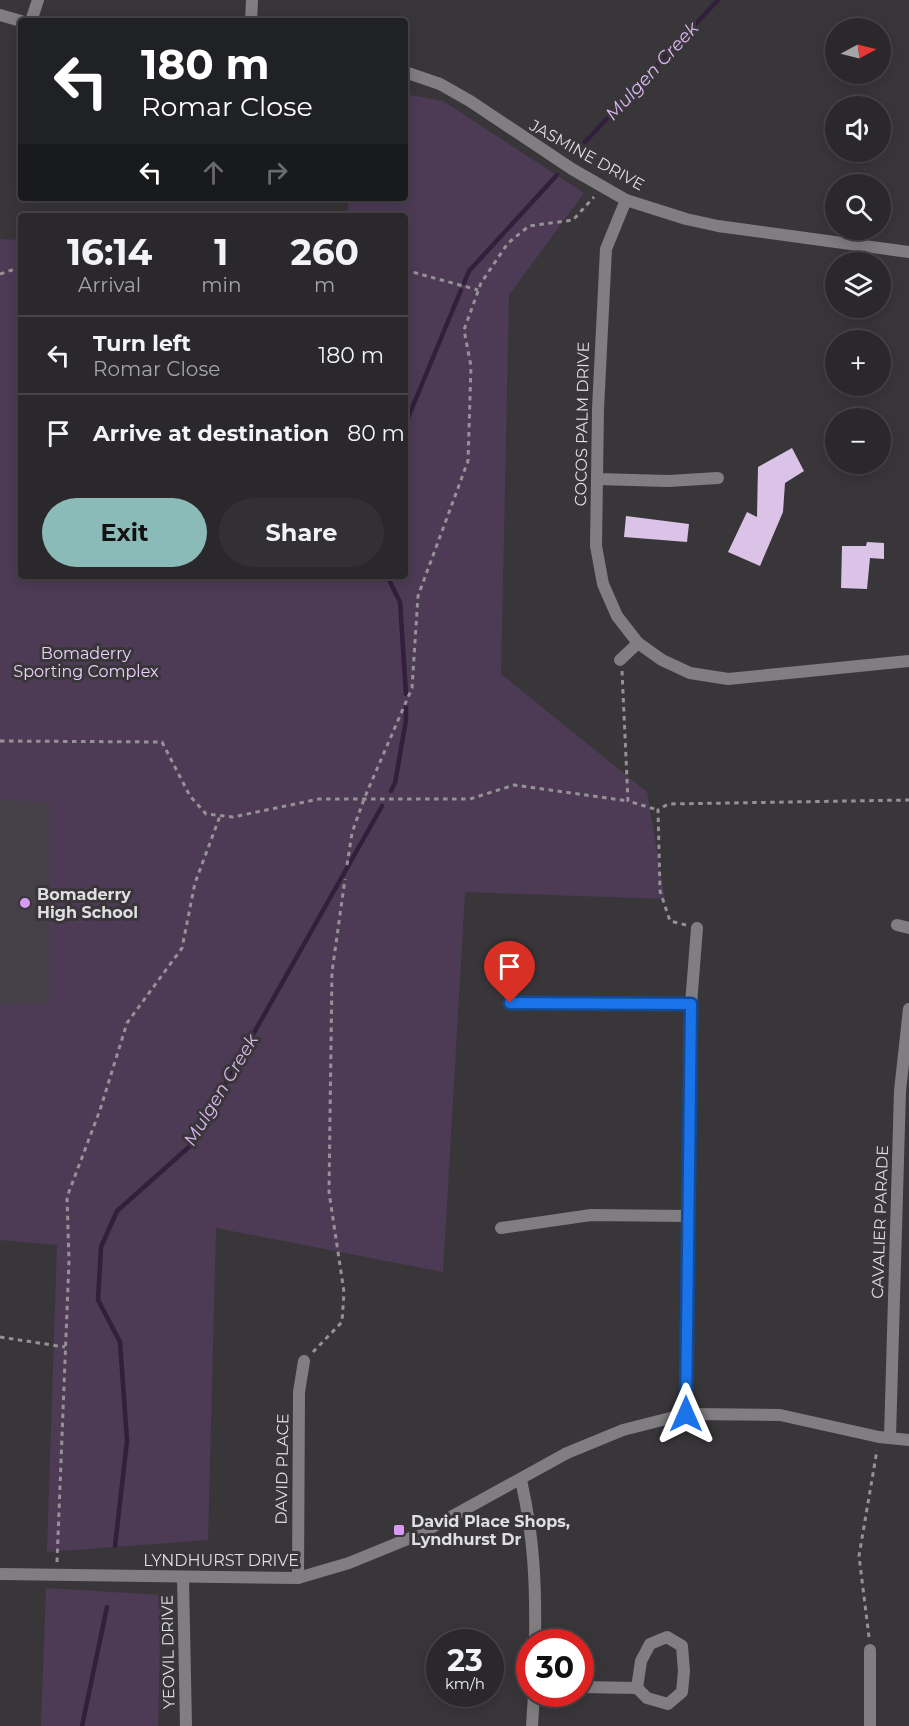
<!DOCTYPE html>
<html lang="en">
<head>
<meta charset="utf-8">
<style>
	body { margin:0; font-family:Montserrat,sans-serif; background:#333034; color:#f1f3f6; height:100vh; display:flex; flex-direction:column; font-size:22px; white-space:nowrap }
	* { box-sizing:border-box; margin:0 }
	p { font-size:20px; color:#a6a6a9 }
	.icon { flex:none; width:33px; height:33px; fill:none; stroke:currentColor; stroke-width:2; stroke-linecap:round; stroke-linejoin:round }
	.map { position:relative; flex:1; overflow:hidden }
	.side { position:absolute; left:18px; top:213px; width:390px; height:366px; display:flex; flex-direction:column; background:#2b282c; border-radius:6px; box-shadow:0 3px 15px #0003,0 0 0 2px #474448 }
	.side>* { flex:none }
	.hud { position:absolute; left:18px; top:18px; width:390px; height:183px; border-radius:6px; box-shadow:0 3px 15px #0003,0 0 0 2px #474448; background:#202124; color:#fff; overflow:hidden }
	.needle { width:39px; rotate:83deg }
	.buttons { position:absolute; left:825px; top:18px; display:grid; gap:12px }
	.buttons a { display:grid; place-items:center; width:66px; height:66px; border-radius:50%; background:#2b282c; box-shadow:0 3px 15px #0003,0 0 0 2px #474448; font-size:30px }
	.speed { position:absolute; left:426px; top:1629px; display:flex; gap:12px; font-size:30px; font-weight:700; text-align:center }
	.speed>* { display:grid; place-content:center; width:78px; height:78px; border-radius:50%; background:#2b282c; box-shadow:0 3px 15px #0003,0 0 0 2px #474448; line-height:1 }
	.speed small { font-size:15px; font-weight:400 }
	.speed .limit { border:9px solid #d22; background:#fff; color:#111 }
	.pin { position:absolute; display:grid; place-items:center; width:51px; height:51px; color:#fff; margin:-62px -26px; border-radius:50% 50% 50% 0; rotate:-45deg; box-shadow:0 0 6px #0007 }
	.pin .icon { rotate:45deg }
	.me { position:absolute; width:66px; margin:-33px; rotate:0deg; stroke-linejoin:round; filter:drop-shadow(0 0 4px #0008) }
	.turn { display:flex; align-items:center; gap:21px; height:126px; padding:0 24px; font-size:27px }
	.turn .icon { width:78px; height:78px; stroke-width:2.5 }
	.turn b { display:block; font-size:42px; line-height:51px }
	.lanes { display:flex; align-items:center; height:57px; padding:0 24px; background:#0003; justify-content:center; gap:30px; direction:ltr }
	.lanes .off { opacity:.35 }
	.eta { display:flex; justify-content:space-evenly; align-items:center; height:102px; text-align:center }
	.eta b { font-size:36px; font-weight:700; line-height:42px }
	.button { display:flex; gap:12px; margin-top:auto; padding:12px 24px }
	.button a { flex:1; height:69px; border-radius:36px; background:#8bbbb9; color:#111; font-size:24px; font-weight:700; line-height:69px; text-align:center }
	.button a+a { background:#333034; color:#f1f3f6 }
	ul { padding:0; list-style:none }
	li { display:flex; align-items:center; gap:18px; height:78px; padding:0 24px; border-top:2px solid #474448 }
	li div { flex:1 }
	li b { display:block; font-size:22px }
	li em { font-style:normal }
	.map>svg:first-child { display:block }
</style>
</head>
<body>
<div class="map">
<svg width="909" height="1726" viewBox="0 0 909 1726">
	<rect width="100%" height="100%" fill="#39363a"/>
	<polygon fill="#453f48" points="0,800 50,801 50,1004 0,1005"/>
	<g fill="#4d3b55">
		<polygon points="405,94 443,101 584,193 509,295 501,674 647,792 665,899 465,892 443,1272 216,1228 208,1540 47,1552 57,1245 0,1240 0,1005 50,1004 50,802 0,800 0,239 21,240 21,576 405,576 405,216 348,216 348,198 405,198"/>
		<polygon points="46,1588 161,1595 158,1726 41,1726"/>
	</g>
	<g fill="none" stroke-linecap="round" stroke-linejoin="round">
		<g stroke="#321f3b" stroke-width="4.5">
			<polyline points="585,142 718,0"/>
			<polyline points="464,283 469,271 557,175"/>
			<polyline points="405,425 461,290"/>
			<polyline points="387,576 400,602 406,694"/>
			<polyline points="391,791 395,783 406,720 406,707"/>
			<polyline points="115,1546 127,1441 120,1342 98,1300 101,1247 117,1211 190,1146 382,806"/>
			<polyline points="82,1726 107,1607"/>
		</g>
	</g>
	<g fill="#dbc3e7">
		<polygon points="792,448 804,471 785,483 783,512 760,566 728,552 747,512 757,517 758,467"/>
		<polygon points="626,516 689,524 687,542 624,537"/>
		<polygon points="867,542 884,543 884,559 870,558 867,589 841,588 842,546 866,546"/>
	</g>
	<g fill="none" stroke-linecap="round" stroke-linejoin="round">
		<g stroke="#949295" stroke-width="3" stroke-dasharray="4.5 4.5" stroke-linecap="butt">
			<polyline points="405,270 478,290"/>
			<polyline points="0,274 21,267"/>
			<polyline points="622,671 628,801 658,810"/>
			<polyline points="0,741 162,742 190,796 206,814 233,817 319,799 470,799 514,785 628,801"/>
			<polyline points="347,865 352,833 364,799 412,688 418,596 468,461 471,366 464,330 481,283 508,243 529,226 573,220 594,197"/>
			<polyline points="686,925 670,921 660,891 658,810 668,804 909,800"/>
			<polyline points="0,1337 65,1347"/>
			<polyline points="313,1352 342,1322 344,1292 329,1192 332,972 345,879"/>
			<polyline points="57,1562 69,1261 67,1197 100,1110 127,1023 182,948 195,883 220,816"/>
			<polyline points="869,1637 859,1556 877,1450"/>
		</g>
		<g stroke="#807e80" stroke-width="12">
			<polyline points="31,21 38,0"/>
			<polyline points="251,21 252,0"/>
			<polyline points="626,200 606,249 598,409 596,546 603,584 617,616 638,643 662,660 690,673 728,679 909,661"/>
			<polyline points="597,479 668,481 718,478"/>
			<polyline points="620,660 638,643"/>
			<polyline points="897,925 909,928"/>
			<polyline points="510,1003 691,1004"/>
			<polyline points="501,1228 591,1215 687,1216"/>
			<polyline points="686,1414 691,1004 697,928"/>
			<polyline points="890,1437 900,1091 909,1009"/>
			<path d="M521,1480C534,1537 536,1585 535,1642"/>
			<polyline points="183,1578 186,1726"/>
			<polyline points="298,1578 299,1392 304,1361"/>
			<polyline points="870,1650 870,1726"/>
			<polyline points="580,1687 637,1688 647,1698 668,1704 682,1692 684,1671 682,1646 667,1637 650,1644 641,1661 637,1688"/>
			<polyline points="532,1726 534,1694"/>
		</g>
		<g stroke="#807e80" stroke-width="12">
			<polyline points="0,15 21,21"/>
			<polyline points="405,72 440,84 470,101 572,169 626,200 686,219 718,226 909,252"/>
			<polyline points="0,1574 298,1578 349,1563 420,1534 567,1453 623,1430 686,1414 780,1415 879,1437 909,1440"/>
		</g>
	</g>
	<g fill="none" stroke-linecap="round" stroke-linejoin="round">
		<g stroke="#114b97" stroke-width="15">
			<polyline id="route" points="510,1003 691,1004 686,1414"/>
		</g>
		<use href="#route" stroke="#1a73e8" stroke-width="10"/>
	</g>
	<g fill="#d99af7" stroke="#39363a" stroke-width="2">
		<circle cx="25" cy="903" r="6"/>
		<rect x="393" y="1524" width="12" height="12" rx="3"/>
	</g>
	<g text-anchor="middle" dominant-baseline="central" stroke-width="6" stroke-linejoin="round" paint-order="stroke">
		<g font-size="16" fill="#dfdee0" stroke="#39363a">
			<text transform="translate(587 155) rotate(29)">JASMINE DRIVE</text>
			<text transform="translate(582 424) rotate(-89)">COCOS PALM DRIVE</text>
			<text transform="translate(880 1222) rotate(-88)">CAVALIER PARADE</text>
			<text transform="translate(282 1469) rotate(-89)">DAVID PLACE</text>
			<text x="221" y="1560">LYNDHURST DRIVE</text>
			<text transform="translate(168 1652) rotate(-91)">YEOVIL DRIVE</text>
		</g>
		<g font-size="16" fill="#eed0fd" stroke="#39363a">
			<text x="86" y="653">Bomaderry<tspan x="86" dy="18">Sporting Complex</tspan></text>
		</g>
		<g font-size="16" font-weight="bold" fill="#dfdee0" stroke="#39363a" text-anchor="start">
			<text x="37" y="894">Bomaderry<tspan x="37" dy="18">High School</tspan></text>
			<text x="411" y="1521">David Place Shops,<tspan x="411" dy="18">Lyndhurst Dr</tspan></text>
		</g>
		<g font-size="18" font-style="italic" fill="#ddb8f0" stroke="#39363a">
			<text transform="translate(652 71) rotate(-47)">Mulgen Creek</text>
			<text transform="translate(221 1090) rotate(-59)">Mulgen Creek</text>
		</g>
	</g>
</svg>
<div class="buttons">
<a><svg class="needle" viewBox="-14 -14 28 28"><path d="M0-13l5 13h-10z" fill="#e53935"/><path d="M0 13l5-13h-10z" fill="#a6a6a9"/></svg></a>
<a><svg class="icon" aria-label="sound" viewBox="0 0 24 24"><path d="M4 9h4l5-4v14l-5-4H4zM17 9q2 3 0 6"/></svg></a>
<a><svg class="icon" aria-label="search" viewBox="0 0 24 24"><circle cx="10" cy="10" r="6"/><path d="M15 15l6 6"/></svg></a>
<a><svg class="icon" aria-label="layers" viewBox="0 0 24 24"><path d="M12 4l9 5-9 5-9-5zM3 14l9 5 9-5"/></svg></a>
<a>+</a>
<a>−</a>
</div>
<div class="speed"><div>23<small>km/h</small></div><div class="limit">30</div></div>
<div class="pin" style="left:510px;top:1003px;background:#d93025"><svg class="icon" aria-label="arrive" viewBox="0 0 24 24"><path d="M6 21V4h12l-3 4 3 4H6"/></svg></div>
<svg class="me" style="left:686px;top:1414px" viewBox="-20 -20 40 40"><path d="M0-17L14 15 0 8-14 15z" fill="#1a73e8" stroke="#fff" stroke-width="4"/></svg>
<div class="hud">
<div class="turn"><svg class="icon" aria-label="left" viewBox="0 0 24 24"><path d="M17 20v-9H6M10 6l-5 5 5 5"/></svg><div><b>180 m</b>Romar Close</div></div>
<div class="lanes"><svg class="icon" aria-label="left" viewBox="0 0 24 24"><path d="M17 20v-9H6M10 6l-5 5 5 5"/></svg><svg class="icon off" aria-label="ahead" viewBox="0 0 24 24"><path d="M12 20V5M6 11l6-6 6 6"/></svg><svg class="icon off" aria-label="right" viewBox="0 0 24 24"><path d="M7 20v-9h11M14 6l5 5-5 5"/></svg></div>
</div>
<section class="side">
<div class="eta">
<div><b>16:14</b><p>Arrival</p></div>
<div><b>1</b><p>min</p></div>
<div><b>260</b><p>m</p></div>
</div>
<ul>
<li><svg class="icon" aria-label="left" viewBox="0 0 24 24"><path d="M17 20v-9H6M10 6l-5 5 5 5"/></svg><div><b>Turn left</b><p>Romar Close</p></div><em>180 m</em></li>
<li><svg class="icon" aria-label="arrive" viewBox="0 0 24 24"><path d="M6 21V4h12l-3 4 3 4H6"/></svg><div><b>Arrive at destination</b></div><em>80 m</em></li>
</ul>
<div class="button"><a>Exit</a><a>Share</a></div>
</section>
</div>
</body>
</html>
